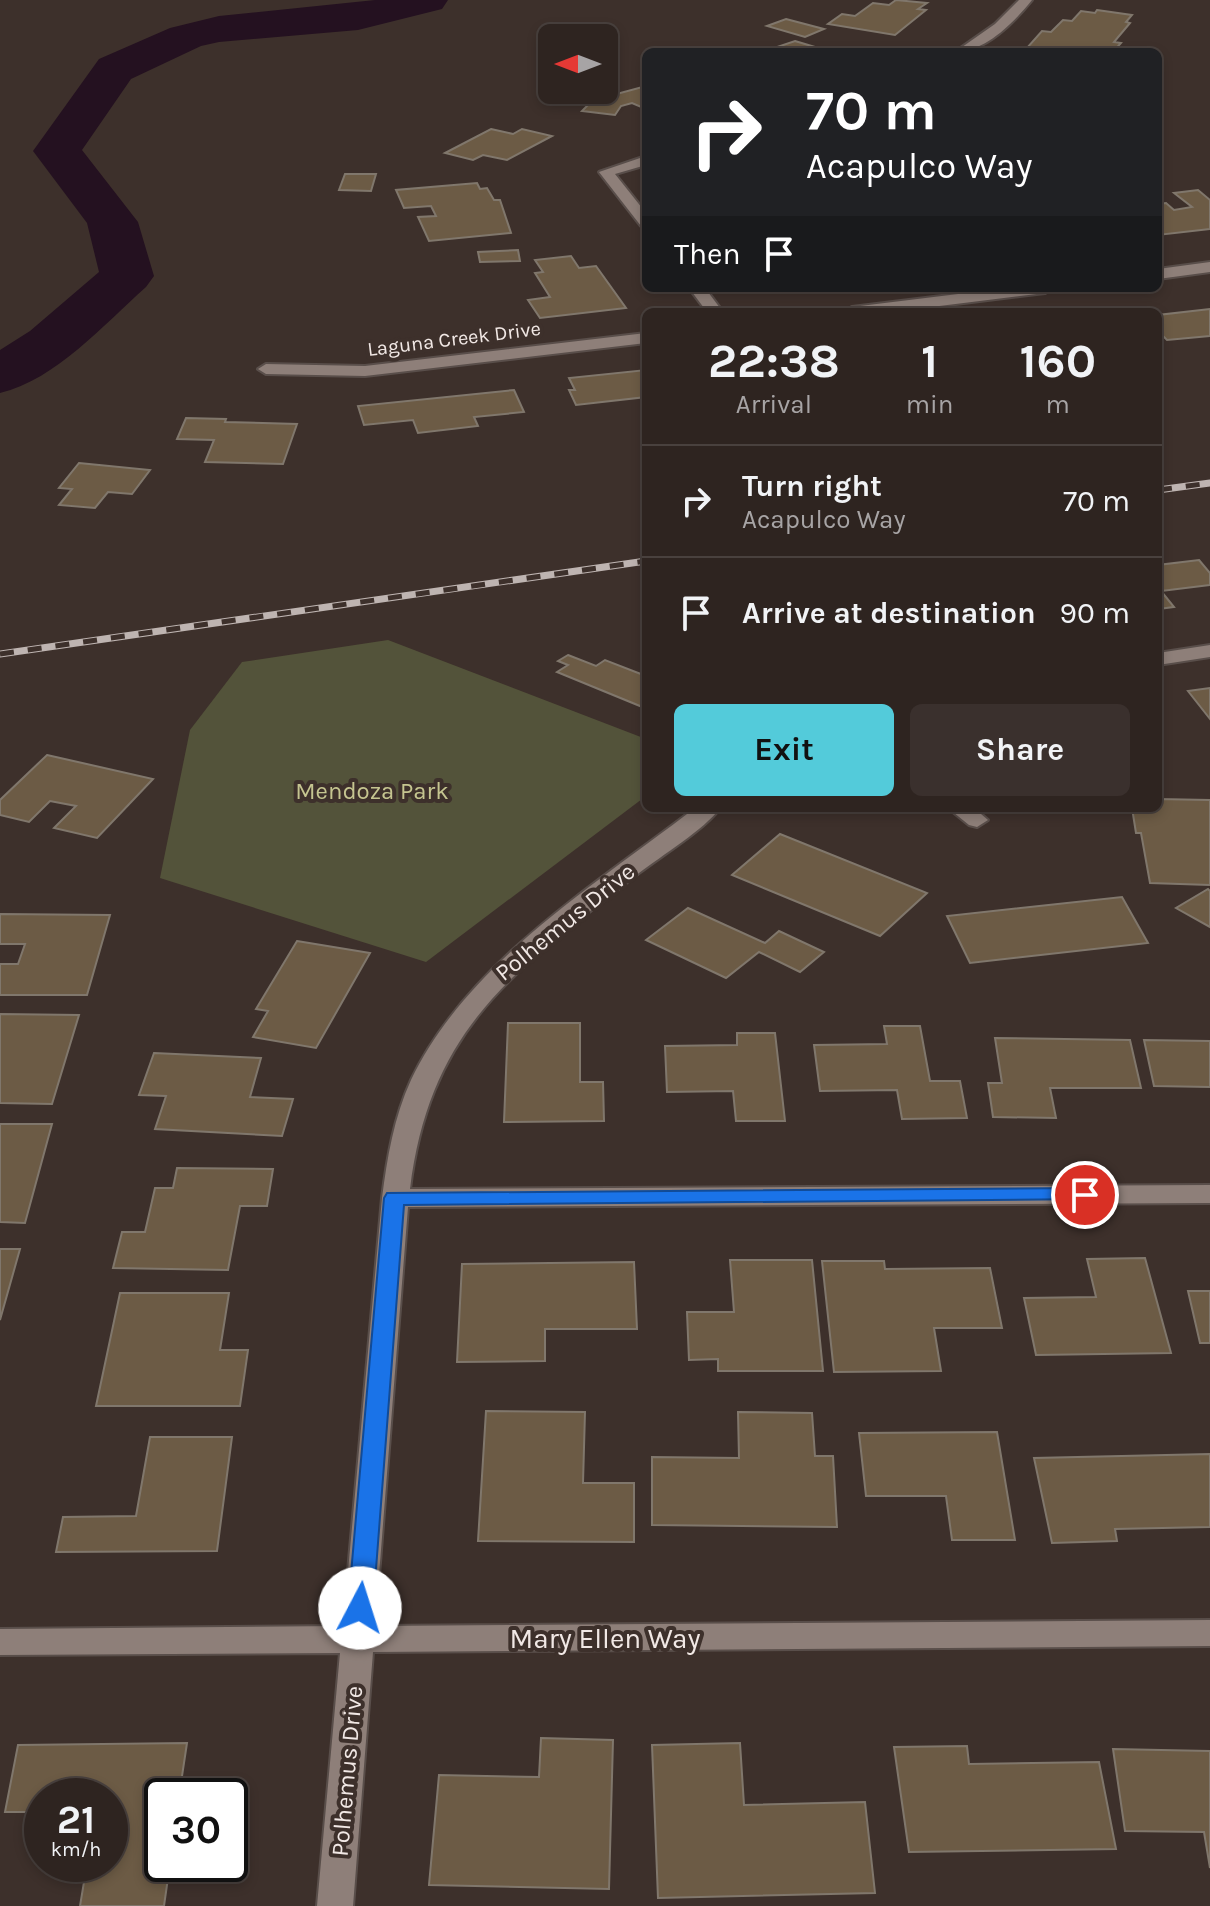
<!DOCTYPE html>
<html lang="en">
<head>
<meta charset="utf-8">
<style>
	body { margin:0; font-family:Karla,sans-serif; background:#3a302d; color:#f1f3f6; height:100vh; display:flex; flex-direction:column; font-size:30px; white-space:nowrap }
	* { box-sizing:border-box; margin:0 }
	p { font-size:26px; color:#a7a4a5 }
	.icon { flex:none; width:44px; height:44px; fill:none; stroke:currentColor; stroke-width:2; stroke-linecap:round; stroke-linejoin:round }
	.map { position:relative; flex:1; overflow:hidden }
	.sheet { position:absolute; left:642px; top:308px; width:520px; height:504px; display:flex; flex-direction:column; background:#2e2420; border-radius:12px; box-shadow:0 4px 12px #0003,0 0 0 2px #49413e }
	.sheet>* { flex:none }
	.hud { position:absolute; left:642px; top:48px; width:520px; height:244px; border-radius:12px; box-shadow:0 4px 12px #0003,0 0 0 2px #49413e; background:#202124; color:#fff; overflow:hidden }
	.needle { width:52px; rotate:270deg }
	.buttons { position:absolute; left:538px; top:24px; display:grid; gap:16px }
	.buttons a { display:grid; place-items:center; width:80px; height:80px; border-radius:12px; background:#2e2420; box-shadow:0 4px 12px #0003,0 0 0 2px #49413e; font-size:40px }
	.speed { position:absolute; left:24px; top:1778px; display:flex; gap:16px; font-size:40px; font-weight:700; text-align:center }
	.speed>* { display:grid; place-content:center; width:104px; height:104px; border-radius:50%; background:#2e2420; box-shadow:0 4px 12px #0003,0 0 0 2px #49413e; line-height:1 }
	.speed small { font-size:20px; font-weight:400 }
	.speed .limit { border:4px solid #111; border-radius:12px; background:#fff; color:#111 }
	.pin { position:absolute; display:grid; place-items:center; width:68px; height:68px; color:#fff; margin:-34px; border:4px solid #fff; border-radius:50%; box-shadow:0 2px 8px #0007 }
	.me { position:absolute; width:88px; margin:-44px; rotate:5deg; stroke-linejoin:round; filter:drop-shadow(0 0 6px #0008) }
	.turn { display:flex; align-items:center; gap:28px; height:168px; padding:0 32px; font-size:36px }
	.turn .icon { width:104px; height:104px; stroke-width:2.5 }
	.turn b { display:block; font-size:56px; line-height:68px }
	.then { display:flex; align-items:center; height:76px; padding:0 32px; background:#0003; gap:16px; font-size:30px }
	.eta { display:flex; justify-content:space-evenly; align-items:center; height:136px; text-align:center }
	.eta b { font-size:48px; font-weight:700; line-height:56px }
	.button { display:flex; gap:16px; margin-top:auto; padding:16px 32px }
	.button a { flex:1; height:92px; border-radius:12px; background:#53cbda; color:#111; font-size:32px; font-weight:700; line-height:92px; text-align:center }
	.button a+a { background:#3a302d; color:#f1f3f6 }
	ul { padding:0; list-style:none }
	li { display:flex; align-items:center; gap:24px; height:112px; padding:0 32px; border-top:2px solid #49413e }
	li div { flex:1 }
	li b { display:block; font-size:30px }
	li em { font-style:normal }
	.map>svg:first-child { display:block }
</style>
</head>
<body>
<div class="map">
<svg width="1210" height="1906" viewBox="0 0 1210 1906">
	<rect width="100%" height="100%" fill="#3d302b"/>
	<polygon fill="#53533a" points="388,640 646,739 646,796 426,962 160,878 190,730 242,662"/>
	<g fill="none" stroke-linecap="round" stroke-linejoin="round">
		<path fill="#241120" fill-rule="evenodd" d="M375,0H448L442,9L358,30L219,42L201,46L131,79L82,150L138,222L154,276L146,287C103,325 57,379 0,393V350L30,331L99,272L87,223L33,151L99,59L170,28L219,16Z"/>
	</g>
	<g fill="#6c5b45" stroke="#80776c" stroke-width="2">
		<polygon points="896,0 927,3 918,9 926,10 895,35 828,24 842,14 855,16 873,3 889,5"/>
		<polygon points="1097,10 1132,15 1126,22 1130,23 1114,42 1121,43 1113,52 1026,49 1042,31 1051,32 1063,20 1072,21 1081,11 1095,13"/>
		<polygon points="786,19 824,29 805,37 767,26"/>
		<polygon points="795,41 825,50 762,52"/>
		<polygon points="646,86 646,109 632,103 621,106 615,115 582,111 588,105 562,102 573,90 613,95"/>
		<polygon points="491,129 513,134 522,129 552,136 507,160 483,155 473,160 445,153"/>
		<polygon points="345,174 376,174 371,191 339,190"/>
		<polygon points="477,183 480,189 487,188 494,200 500,200 511,233 429,241 418,217 436,216 431,206 404,208 396,190"/>
		<polygon points="1198,190 1210,200 1210,229 1158,235 1158,204 1166,203 1174,210 1192,207 1174,193"/>
		<polygon points="518,250 520,261 480,262 478,252"/>
		<polygon points="571,256 579,268 596,266 626,308 540,318 528,300 550,297 535,273 543,272 535,260"/>
		<polygon points="1210,309 1210,336 1167,340 1158,331 1158,315"/>
		<polygon points="646,370 646,397 576,405 569,390 575,390 569,378"/>
		<polygon points="514,390 524,412 474,417 478,426 418,433 413,420 364,425 358,406"/>
		<polygon points="186,418 226,419 225,422 297,424 283,464 205,462 214,440 177,439"/>
		<polygon points="79,463 150,470 132,494 108,492 95,508 59,505 72,489 59,488"/>
		<polygon points="1199,560 1210,573 1210,585 1161,591 1174,607 1158,609 1158,565"/>
		<polygon points="568,655 596,666 605,660 646,676 646,702 640,706 557,672 568,665 558,661"/>
		<polygon points="1210,688 1210,719 1188,691"/>
		<polygon points="47,755 153,779 97,838 54,828 76,806 50,801 29,822 0,815 0,800"/>
		<polygon points="1158,799 1210,800 1210,885 1150,883 1141,833 1136,833 1132,808 1158,808"/>
		<polygon points="780,834 927,893 880,936 732,875"/>
		<polygon points="1208,889 1210,891 1210,927 1176,908"/>
		<polygon points="1122,897 1148,943 970,963 947,916"/>
		<polygon points="688,908 765,943 779,931 824,952 800,972 759,952 726,978 646,940"/>
		<polygon points="0,914 110,915 87,995 0,995 0,964 18,964 25,944 0,944"/>
		<polygon points="297,941 370,953 316,1048 253,1037 268,1011 256,1009"/>
		<polygon points="0,1014 79,1015 52,1104 0,1103"/>
		<polygon points="508,1023 580,1023 580,1082 603,1082 604,1121 504,1122"/>
		<polygon points="884,1026 920,1026 930,1081 960,1081 967,1118 902,1119 897,1090 820,1091 814,1045 887,1044"/>
		<polygon points="737,1033 775,1033 785,1121 736,1121 733,1091 667,1092 665,1046 737,1045"/>
		<polygon points="995,1038 1130,1040 1141,1088 1050,1088 1056,1118 993,1117 988,1083 1002,1083"/>
		<polygon points="1144,1040 1210,1041 1210,1087 1154,1086"/>
		<polygon points="154,1053 261,1058 250,1097 293,1099 282,1136 155,1129 166,1096 139,1095"/>
		<polygon points="0,1124 52,1124 25,1223 0,1222"/>
		<polygon points="177,1168 273,1169 267,1206 240,1206 228,1270 113,1268 122,1232 145,1232 155,1188 173,1188"/>
		<polygon points="0,1249 20,1249 0,1320"/>
		<polygon points="1145,1258 1171,1353 1036,1355 1024,1298 1096,1297 1087,1259"/>
		<polygon points="730,1260 812,1260 823,1371 718,1371 718,1359 689,1360 687,1312 734,1312"/>
		<polygon points="822,1261 884,1261 885,1269 990,1268 1002,1328 934,1328 941,1371 834,1372"/>
		<polygon points="634,1262 637,1329 545,1329 545,1361 457,1362 462,1264"/>
		<polygon points="1188,1291 1210,1291 1210,1343 1200,1343"/>
		<polygon points="120,1293 229,1293 220,1350 248,1350 240,1406 96,1406"/>
		<polygon points="486,1411 585,1412 583,1483 634,1483 634,1542 478,1541"/>
		<polygon points="738,1412 812,1413 815,1456 833,1456 837,1527 652,1525 652,1457 739,1458"/>
		<polygon points="997,1432 1015,1540 952,1540 946,1496 866,1496 859,1433"/>
		<polygon points="150,1437 232,1437 217,1551 56,1552 63,1517 136,1516"/>
		<polygon points="1210,1454 1210,1527 1115,1529 1117,1541 1052,1543 1034,1458"/>
		<polygon points="541,1738 613,1740 609,1889 429,1885 439,1775 539,1777"/>
		<polygon points="187,1743 179,1796 162,1796 162,1864 170,1864 164,1906 80,1906 87,1864 110,1864 110,1796 42,1796 42,1812 5,1812 18,1745"/>
		<polygon points="740,1743 744,1805 865,1802 875,1893 658,1898 652,1745"/>
		<polygon points="967,1746 969,1764 1099,1762 1116,1849 909,1852 894,1747"/>
		<polygon points="1113,1749 1210,1751 1210,1868 1204,1832 1125,1831"/>
	</g>
	<g fill="none" stroke-linecap="round" stroke-linejoin="round">
		<g stroke="#594e4a" stroke-width="4">
			<g id="minor">
				<path d="M1019,0H1032C1014,22 986,52 955,52L995,24Z"/>
				<polygon points="646,156 646,165 615,174 646,213 646,228 641,226 599,172"/>
				<polygon points="1210,262 1210,272 1158,279 1158,269"/>
				<polygon points="689,288 705,288 723,312 707,312"/>
				<polygon points="1007,288 1053,288 1045,293 891,312 844,312 852,307"/>
				<polygon points="646,333 646,343 365,376 266,374 258,369 266,364 365,366"/>
				<polygon points="1210,645 1210,657 1158,665 1158,653"/>
				<path d="M695,808H720C705,829 661,856 639,873C518,968 430,1025 410,1189L1210,1185V1203L408,1207L375,1626L1210,1620V1646L373,1652L353,1906H317L340,1653L0,1655V1629L343,1626L382,1198C387,1158 394,1117 411,1080C467,963 595,885 695,808Z"/>
				<polygon points="948,808 974,808 988,820 977,827 969,825"/>
			</g>
		</g>
		<use href="#minor" fill="#8e7f79" fill-rule="evenodd"/>
		<g stroke="#beb4b1" stroke-width="7">
			<g id="rail">
				<polyline points="1158,490 1210,483"/>
				<polyline points="0,654 646,561"/>
			</g>
		</g>
		<use href="#rail" stroke="#3d302b" stroke-width="5" stroke-dasharray="14" stroke-linecap="butt"/>
	</g>
	<polygon fill="#1a73e8" stroke="#114b97" stroke-width="2" points="1085,1188 1095,1195 1092,1199 404,1205 373,1608 369,1615 360,1618 352,1615 348,1608 384,1198 387,1193"/>
	<g text-anchor="middle" dominant-baseline="central" stroke-width="8" stroke-linejoin="round" paint-order="stroke">
		<g font-size="20" fill="#f1e8e5" stroke="#3d302b">
			<text transform="translate(454 339) rotate(-7)">Laguna Creek Drive</text>
		</g>
		<g font-size="24" fill="#c5c590" stroke="#3d302b">
			<text x="372" y="791">Mendoza Park</text>
		</g>
		<g font-size="24" fill="#f1e8e5" stroke="#3d302b">
			<text transform="translate(565 922) rotate(-39)">Polhemus Drive</text>
			<text transform="translate(347 1771) rotate(-85)">Polhemus Drive</text>
		</g>
		<g font-size="28" fill="#f1e8e5" stroke="#3d302b">
			<text x="605" y="1638">Mary Ellen Way</text>
		</g>
	</g>
</svg>
<div class="buttons">
<a><svg class="needle" viewBox="-14 -14 28 28"><path d="M0-13l5 13h-10z" fill="#e53935"/><path d="M0 13l5-13h-10z" fill="#a7a4a5"/></svg></a>
</div>
<div class="speed"><div>21<small>km/h</small></div><div class="limit">30</div></div>
<div class="pin" style="left:1085px;top:1195px;background:#d93025"><svg class="icon" aria-label="arrive" viewBox="0 0 24 24"><path d="M6 21V4h12l-3 4 3 4H6"/></svg></div>
<svg class="me" style="left:360px;top:1608px" viewBox="-20 -20 40 40"><circle r="19" fill="#fff"/><path d="M0-13L10 11 0 6-10 11z" fill="#1a73e8"/></svg>
<div class="hud">
<div class="turn"><svg class="icon" aria-label="right" viewBox="0 0 24 24"><path d="M7 20v-9h11M14 6l5 5-5 5"/></svg><div><b>70 m</b>Acapulco Way</div></div>
<div class="then">Then<svg class="icon" aria-label="arrive" viewBox="0 0 24 24"><path d="M6 21V4h12l-3 4 3 4H6"/></svg></div>
</div>
<section class="sheet">
<div class="eta">
<div><b>22:38</b><p>Arrival</p></div>
<div><b>1</b><p>min</p></div>
<div><b>160</b><p>m</p></div>
</div>
<ul>
<li><svg class="icon" aria-label="right" viewBox="0 0 24 24"><path d="M7 20v-9h11M14 6l5 5-5 5"/></svg><div><b>Turn right</b><p>Acapulco Way</p></div><em>70 m</em></li>
<li><svg class="icon" aria-label="arrive" viewBox="0 0 24 24"><path d="M6 21V4h12l-3 4 3 4H6"/></svg><div><b>Arrive at destination</b></div><em>90 m</em></li>
</ul>
<div class="button"><a>Exit</a><a>Share</a></div>
</section>
</div>
</body>
</html>
